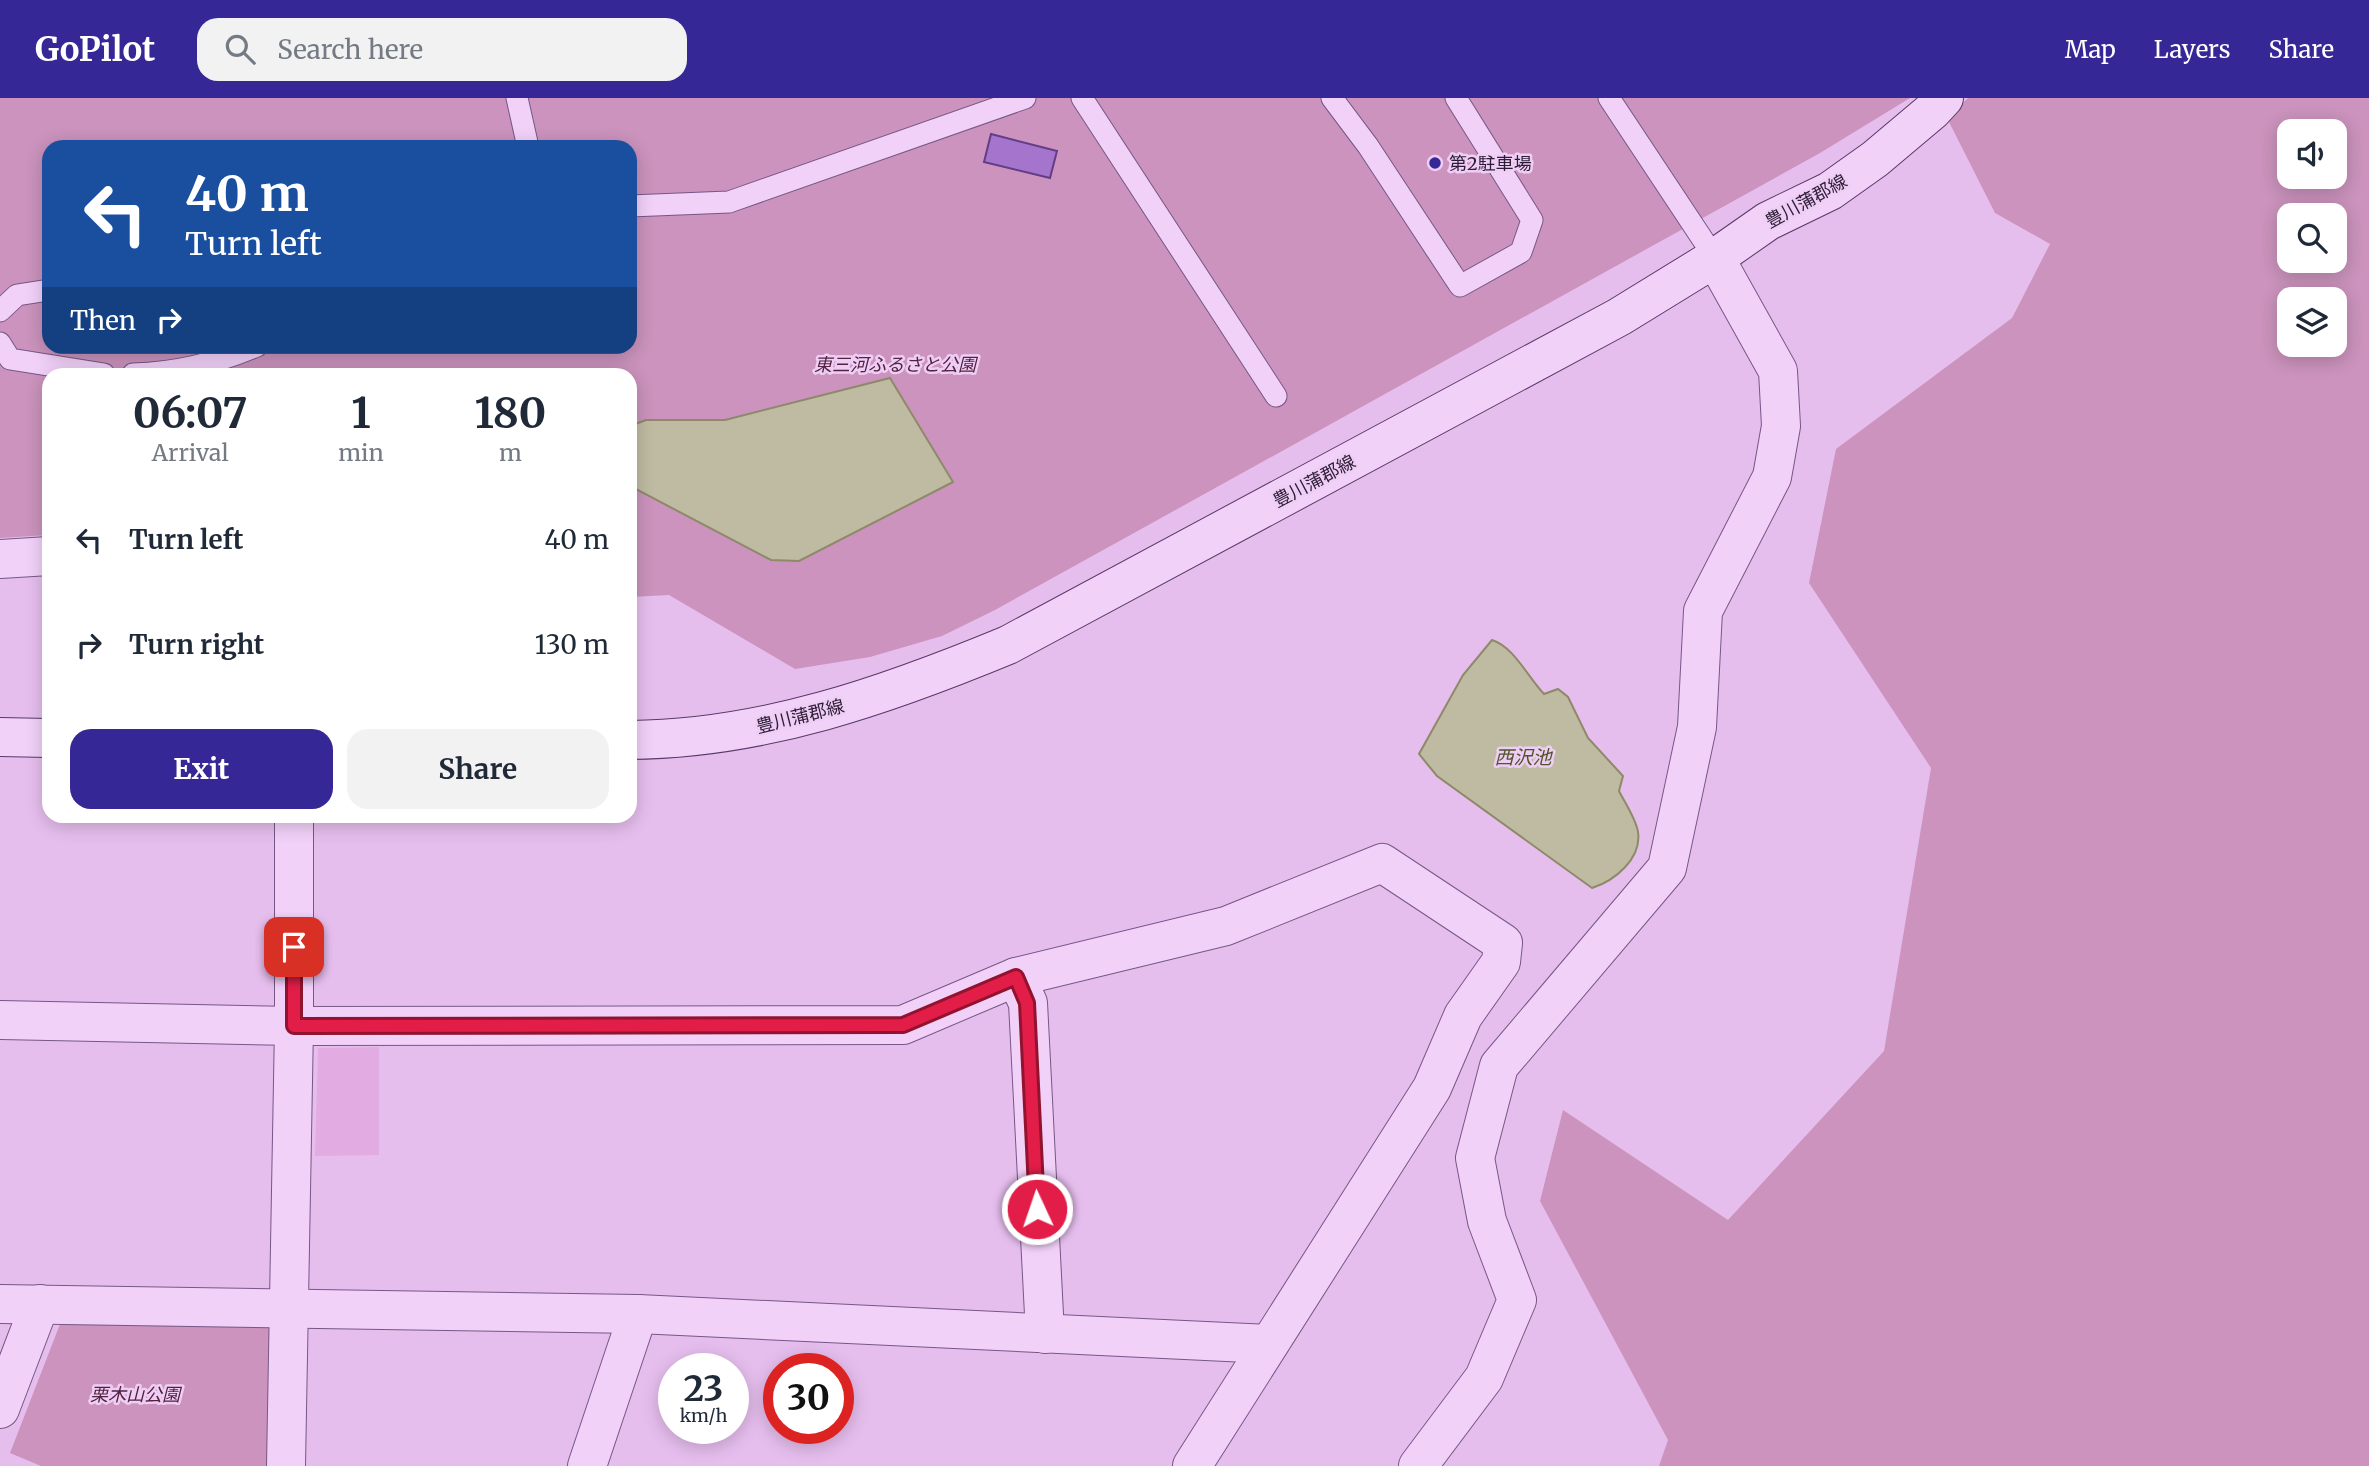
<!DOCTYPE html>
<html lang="en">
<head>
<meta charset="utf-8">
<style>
	body { margin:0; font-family:Merriweather,"Noto Sans JP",serif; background:#f2f2f3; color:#1f2937; height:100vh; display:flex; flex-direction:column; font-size:26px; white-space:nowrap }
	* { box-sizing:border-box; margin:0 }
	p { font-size:23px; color:#747a83 }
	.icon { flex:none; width:38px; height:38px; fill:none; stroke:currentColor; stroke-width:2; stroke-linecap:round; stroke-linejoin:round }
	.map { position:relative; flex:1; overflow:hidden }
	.details { position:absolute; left:42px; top:270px; width:595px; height:455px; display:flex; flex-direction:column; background:#fff; border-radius:21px; box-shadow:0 4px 18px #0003 }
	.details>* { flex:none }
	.guide { position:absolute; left:42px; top:42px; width:595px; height:214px; border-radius:21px; box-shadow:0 4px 18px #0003; background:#1a4fa0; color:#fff; overflow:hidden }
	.tools { position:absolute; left:2277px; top:21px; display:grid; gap:14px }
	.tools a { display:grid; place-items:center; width:70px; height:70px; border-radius:14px; background:#fff; box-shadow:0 4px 18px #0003; font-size:35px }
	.speed { position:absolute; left:658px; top:1255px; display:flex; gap:14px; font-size:35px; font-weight:700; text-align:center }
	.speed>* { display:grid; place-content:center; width:91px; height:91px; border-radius:50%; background:#fff; box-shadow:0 4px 18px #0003; line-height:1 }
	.speed small { font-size:18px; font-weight:400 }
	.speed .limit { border:10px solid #d22; background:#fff; color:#111 }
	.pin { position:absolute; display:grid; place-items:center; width:60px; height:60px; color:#fff; margin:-30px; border-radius:14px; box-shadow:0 4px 10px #0006 }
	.me { position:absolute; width:77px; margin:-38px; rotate:357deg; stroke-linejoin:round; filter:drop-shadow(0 0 5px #0008) }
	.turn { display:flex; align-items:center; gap:24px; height:147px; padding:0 28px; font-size:32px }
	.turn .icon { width:91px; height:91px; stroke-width:2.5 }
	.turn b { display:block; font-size:49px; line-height:60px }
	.then { display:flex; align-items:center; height:66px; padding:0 28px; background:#0003; gap:14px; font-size:26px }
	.eta { display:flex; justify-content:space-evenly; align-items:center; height:119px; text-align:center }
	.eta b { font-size:42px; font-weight:700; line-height:49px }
	.button { display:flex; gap:14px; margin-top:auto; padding:14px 28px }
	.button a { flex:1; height:80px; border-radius:21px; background:#352795; color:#fff; font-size:28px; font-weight:700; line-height:80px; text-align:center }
	.button a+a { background:#f2f2f3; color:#1f2937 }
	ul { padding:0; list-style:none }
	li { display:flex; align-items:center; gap:21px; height:105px; padding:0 28px }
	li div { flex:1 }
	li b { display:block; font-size:26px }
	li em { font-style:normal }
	header { display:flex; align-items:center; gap:42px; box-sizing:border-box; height:98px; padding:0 35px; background:#352795; color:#fff }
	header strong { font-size:33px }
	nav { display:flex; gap:38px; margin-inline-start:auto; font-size:24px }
	.search { width:490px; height:63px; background:#f2f2f3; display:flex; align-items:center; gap:18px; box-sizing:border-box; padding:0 24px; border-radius:21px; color:#747a83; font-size:26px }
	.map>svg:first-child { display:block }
</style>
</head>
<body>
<header>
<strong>GoPilot</strong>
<div class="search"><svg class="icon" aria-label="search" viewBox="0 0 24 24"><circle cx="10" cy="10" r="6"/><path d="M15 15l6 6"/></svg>Search here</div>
<nav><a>Map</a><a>Layers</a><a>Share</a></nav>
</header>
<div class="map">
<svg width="2369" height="1368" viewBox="0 0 2369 1368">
	<rect width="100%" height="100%" fill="#e6beee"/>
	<polygon fill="#e2ace3" points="379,949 379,1057 315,1058 318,950"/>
	<g fill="#cb93bd" fill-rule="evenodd">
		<path d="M0,0H1910L1820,55L995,512L942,538L870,559L795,571L669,497L630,499V276H49V437L0,440ZM49,49H630V248H49Z"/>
		<path d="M1968,0H2369V1368H1659L1668,1342L1540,1103L1563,1012L1728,1122L1884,953L1931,670L1809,485L1836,351L2012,220L2050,146L1995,115L1947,20ZM2289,33H2334V79H2289ZM2289,117H2334V163H2289ZM2289,201H2334V247H2289Z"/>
		<polygon points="62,1221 270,1226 273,1368 41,1368 10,1355"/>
	</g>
	<g fill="#bfbba2" stroke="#8d8969" stroke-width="2">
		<polygon points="890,280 953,384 799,463 771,462 630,388 630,328 646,322 725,322"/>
		<path d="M1492,542C1514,549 1527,578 1544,596L1558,591L1568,599L1588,640L1623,678L1619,693C1625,705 1636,721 1638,734C1642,761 1614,783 1592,790L1437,678L1419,656L1463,577Z"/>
	</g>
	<polygon fill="#a574cc" stroke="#633d85" stroke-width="2" points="991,36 1057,53 1050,80 984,64"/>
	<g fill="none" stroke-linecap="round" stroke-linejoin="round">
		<g stroke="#765786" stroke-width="23">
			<g id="lane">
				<polyline points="517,0 528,49"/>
				<polyline points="1082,0 1276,298"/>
				<polyline points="1332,0 1368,48 1460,188 1521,154 1532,122 1456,0"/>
				<polyline points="1609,0 1715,160"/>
				<polyline points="630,108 729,104 1025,0"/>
				<polyline points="0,213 17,197 49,192"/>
				<polyline points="0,245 10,261 104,276"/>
				<path d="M133,276C176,275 217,265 257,248"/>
			</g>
		</g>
		<g stroke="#765786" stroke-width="40">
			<g id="street">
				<polyline points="0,461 49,458"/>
				<polyline points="1016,879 1226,828 1382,765 1503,845 1501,864 1463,918 1432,990 1192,1368"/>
				<polyline points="0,922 294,928 294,718"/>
				<polyline points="0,1206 638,1216 1269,1246"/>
				<polyline points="0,1311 40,1206"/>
				<polyline points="286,1368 294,928 903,927 1016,879 1028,905 1045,1236"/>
				<polyline points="587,1368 638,1216"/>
				<polyline points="1418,1368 1484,1280 1517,1202 1487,1123 1475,1060 1499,968 1667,770 1697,629 1703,513 1772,379 1781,328 1778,273 1715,160"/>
			</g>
		</g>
		<g stroke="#573a68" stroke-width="40">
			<g id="secondary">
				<polyline points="0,639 49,640"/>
				<path d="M630,642C763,641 887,597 1008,547L1619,219L1715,160L1768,123L1830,93L1875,61L1932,13L1944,0"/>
			</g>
		</g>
		<use href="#lane" stroke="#f2d1f9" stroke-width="21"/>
		<use href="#street" stroke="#f2d1f9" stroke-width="38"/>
		<use href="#secondary" stroke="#f2d1f9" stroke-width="38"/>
	</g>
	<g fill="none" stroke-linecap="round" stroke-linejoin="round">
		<g stroke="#92132f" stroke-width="18">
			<polyline id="route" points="294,849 294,928 903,927 1016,879 1027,905 1037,1111"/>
		</g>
		<use href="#route" stroke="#e11d48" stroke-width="12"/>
	</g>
	<circle fill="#352795" stroke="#efcef5" stroke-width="2.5" cx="1435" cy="65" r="7"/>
	<g text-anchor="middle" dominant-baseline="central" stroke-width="5" stroke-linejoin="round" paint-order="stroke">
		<g font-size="18" fill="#2c1c35" stroke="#efcef5" text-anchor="start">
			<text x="1449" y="65">第2駐車場</text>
		</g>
		<g font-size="18" fill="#2c1c35" stroke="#efcef5">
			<text transform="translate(1806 103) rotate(-29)">豊川蒲郡線</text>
			<text transform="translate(1314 383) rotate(-28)">豊川蒲郡線</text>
			<text transform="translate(800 618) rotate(-14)">豊川蒲郡線</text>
		</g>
		<g font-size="18" font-style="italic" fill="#52223f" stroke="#efcef5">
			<text x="895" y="266">東三河ふるさと公園</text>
			<text x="135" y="1296">栗木山公園</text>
		</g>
		<g font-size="19" font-style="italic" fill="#52552b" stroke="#efcef5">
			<text x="1523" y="659">西沢池</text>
		</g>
	</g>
</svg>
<div class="tools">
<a><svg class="icon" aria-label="sound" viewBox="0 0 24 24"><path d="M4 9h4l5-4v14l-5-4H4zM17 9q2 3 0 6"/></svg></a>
<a><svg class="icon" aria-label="search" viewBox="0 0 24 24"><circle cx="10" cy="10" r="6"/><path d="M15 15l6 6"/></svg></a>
<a><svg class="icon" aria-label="layers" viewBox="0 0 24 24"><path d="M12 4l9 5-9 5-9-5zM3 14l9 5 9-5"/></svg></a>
</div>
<div class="speed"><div>23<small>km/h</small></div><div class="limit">30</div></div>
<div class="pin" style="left:294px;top:849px;background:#d93025"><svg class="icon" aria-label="arrive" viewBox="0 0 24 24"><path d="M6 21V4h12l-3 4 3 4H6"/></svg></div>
<svg class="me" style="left:1037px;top:1111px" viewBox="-20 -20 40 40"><circle r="17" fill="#e11d48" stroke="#fff" stroke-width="3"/><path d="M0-11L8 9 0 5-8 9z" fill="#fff"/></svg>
<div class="guide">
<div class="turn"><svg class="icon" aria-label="left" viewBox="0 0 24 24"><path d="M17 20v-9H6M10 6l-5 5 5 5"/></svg><div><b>40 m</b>Turn left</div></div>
<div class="then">Then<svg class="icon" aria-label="right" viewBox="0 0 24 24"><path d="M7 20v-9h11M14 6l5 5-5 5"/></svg></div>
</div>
<section class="details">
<div class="eta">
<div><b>06:07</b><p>Arrival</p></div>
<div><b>1</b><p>min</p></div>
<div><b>180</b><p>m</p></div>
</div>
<ul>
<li><svg class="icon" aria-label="left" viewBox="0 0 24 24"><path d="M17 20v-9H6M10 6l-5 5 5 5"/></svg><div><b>Turn left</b></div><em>40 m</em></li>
<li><svg class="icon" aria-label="right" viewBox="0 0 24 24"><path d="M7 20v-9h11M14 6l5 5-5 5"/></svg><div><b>Turn right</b></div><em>130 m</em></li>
</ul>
<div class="button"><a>Exit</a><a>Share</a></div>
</section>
</div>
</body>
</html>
